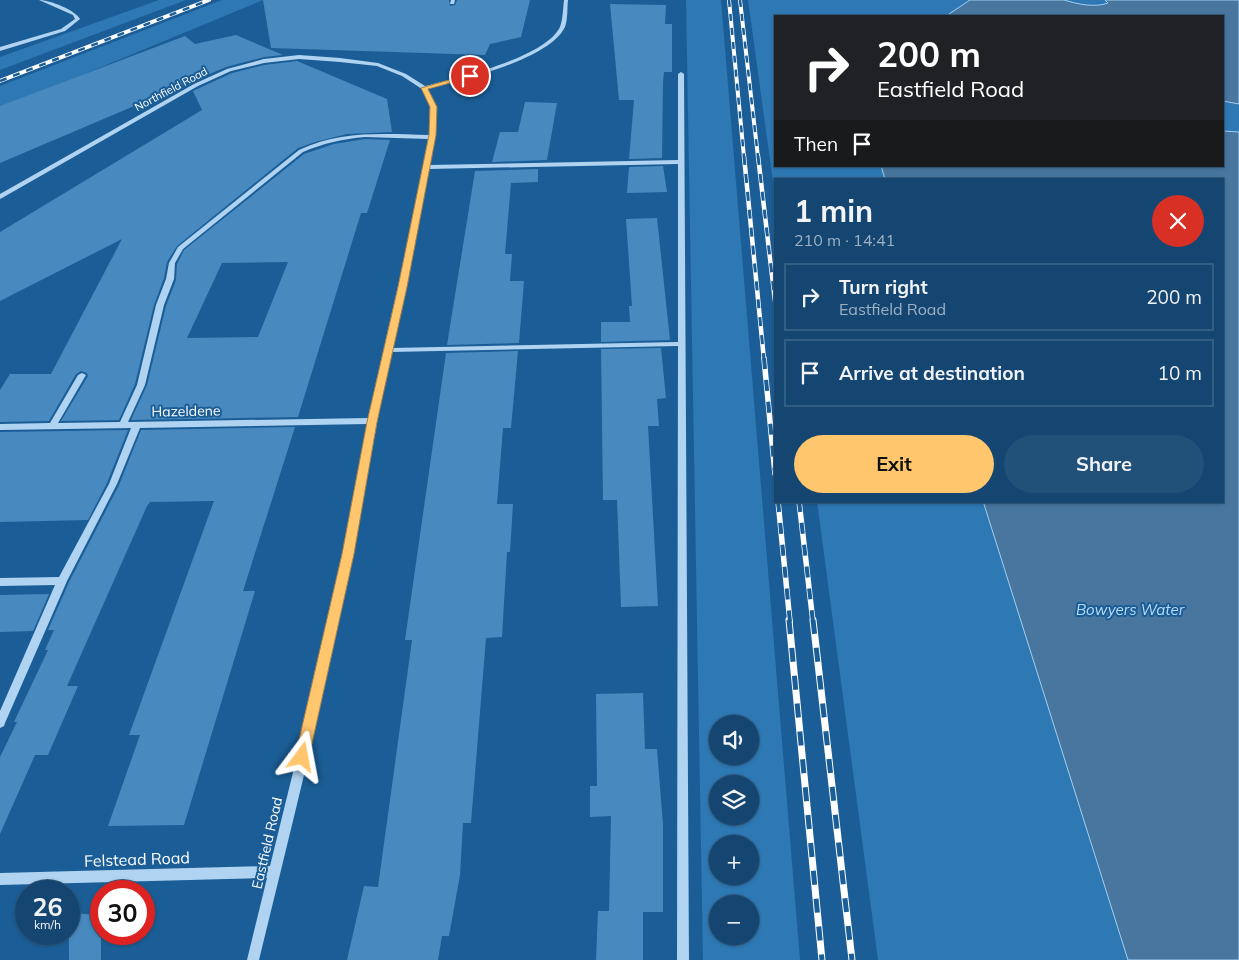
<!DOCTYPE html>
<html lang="en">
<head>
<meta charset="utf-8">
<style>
	body { margin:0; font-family:Mulish,sans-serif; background:#215079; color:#f1f3f6; height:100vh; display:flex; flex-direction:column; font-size:19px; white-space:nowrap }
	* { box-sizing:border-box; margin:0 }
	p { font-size:16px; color:#9db1c3 }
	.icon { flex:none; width:28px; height:28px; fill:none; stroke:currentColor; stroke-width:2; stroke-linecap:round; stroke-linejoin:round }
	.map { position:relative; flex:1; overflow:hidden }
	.panel { position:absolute; left:774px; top:178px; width:450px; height:325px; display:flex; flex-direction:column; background:#144671; border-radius:0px; box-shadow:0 1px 4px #0004,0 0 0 1px #335e84 }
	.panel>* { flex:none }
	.banner { position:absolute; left:774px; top:15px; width:450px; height:152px; border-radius:0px; box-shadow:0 1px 4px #0004,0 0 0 1px #335e84; background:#202124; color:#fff; overflow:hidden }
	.controls { position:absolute; left:709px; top:715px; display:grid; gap:10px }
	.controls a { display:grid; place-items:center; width:50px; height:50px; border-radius:50%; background:#144671; box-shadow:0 1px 4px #0004,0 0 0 1px #335e84; font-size:25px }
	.speed { position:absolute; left:15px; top:880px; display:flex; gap:10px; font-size:25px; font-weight:700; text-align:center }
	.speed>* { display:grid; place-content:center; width:65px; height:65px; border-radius:50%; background:#144671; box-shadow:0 1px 4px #0004,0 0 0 1px #335e84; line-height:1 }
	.speed small { font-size:12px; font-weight:400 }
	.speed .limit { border:8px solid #d22; background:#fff; color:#111 }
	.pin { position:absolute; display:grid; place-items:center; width:42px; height:42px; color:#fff; margin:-21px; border:2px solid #fff; border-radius:50%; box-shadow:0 1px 5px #0007 }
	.me { position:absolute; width:55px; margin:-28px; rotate:13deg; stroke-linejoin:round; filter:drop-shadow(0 0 4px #0008) }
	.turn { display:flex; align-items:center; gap:18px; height:105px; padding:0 20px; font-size:22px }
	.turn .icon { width:65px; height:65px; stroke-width:2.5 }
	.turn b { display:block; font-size:35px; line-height:42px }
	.then { display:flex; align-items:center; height:48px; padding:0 20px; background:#0003; gap:10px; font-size:19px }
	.round { display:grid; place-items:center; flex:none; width:52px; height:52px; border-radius:26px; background:#215079 }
	.headline { display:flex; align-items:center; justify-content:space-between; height:85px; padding:0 20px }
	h1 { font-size:30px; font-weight:700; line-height:38px }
	.button { display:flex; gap:10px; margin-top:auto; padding:10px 20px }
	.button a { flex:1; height:58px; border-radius:30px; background:#ffc66e; color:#111; font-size:20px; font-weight:700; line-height:58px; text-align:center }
	.button a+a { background:#215079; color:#f1f3f6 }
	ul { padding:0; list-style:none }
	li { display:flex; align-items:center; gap:15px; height:68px; margin:0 10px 8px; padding:0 10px; border:2px solid #335e84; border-radius:0px }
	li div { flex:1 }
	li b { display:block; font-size:19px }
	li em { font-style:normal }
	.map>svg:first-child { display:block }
</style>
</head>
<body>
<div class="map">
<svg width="1239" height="960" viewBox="0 0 1239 960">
	<rect width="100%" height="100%" fill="#1b5e97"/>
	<g fill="#2e78b4" fill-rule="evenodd">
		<polygon points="159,0 186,0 0,70 0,57"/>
		<polygon points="222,0 263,0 82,75 0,107 0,86"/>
		<path d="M686,0H721L800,960H703ZM718,724H750V756H718ZM718,784H750V816H718ZM718,844H750V876H718ZM718,904H750V936H718Z"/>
		<path d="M748,0H1239V960H878L817,501H1222V179H775V196ZM775,16H1222V166H775Z"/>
	</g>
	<g fill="#48769f" stroke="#a2cff2">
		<path d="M970,0H1064C1077,4 1095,8 1108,3L1105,0H1239V104L1223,101L1222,16H946Z"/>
		<polygon points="1223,131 1239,132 1239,960 1128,960 983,501 1222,501 1222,179 885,179 881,166 1222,166"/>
	</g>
	<g fill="#4889bf" fill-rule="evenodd">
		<polygon points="263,0 449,0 450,6 455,5 457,0 530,0 521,37 490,44 485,55 271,48"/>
		<polygon points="610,4 666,5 665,24 672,24 672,72 664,72 663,82 662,158 629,159 634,100 619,100"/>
		<polygon points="236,35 283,55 264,57 226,67 0,163 0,106 185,36 195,44"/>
		<polygon points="297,61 387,99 392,132 347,134 315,142 298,148 177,246 167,262 164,278 154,305 135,384 119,420 61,421 88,376 87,373 81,371 76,374 49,421 0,422 0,390 10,374 51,374 122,239 0,301 0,232 202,110 193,91 232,73 264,65"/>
		<polygon points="525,102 557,103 547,160 492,162 500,132 518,132"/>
		<path d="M365,139L390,140L367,213H361L298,417L131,420L147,385L166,306L176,280L177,264L184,250L304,154L334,144ZM288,262L258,337L187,338L222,263Z"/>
		<polygon points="663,166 667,192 627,193 629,167"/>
		<polygon points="538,169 538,182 511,183 505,254 512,254 510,281 524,281 519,343 447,345 475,171"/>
		<polygon points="657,218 670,340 601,342 601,322 630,322 629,306 632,306 626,219"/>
		<polygon points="661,348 666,398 657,399 659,426 648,426 658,606 621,607 617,500 603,500 601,349"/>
		<polygon points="518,351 511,428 503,428 497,504 513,504 510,552 507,552 502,637 486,638 471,823 463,823 460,875 449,936 442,936 438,960 347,960 364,886 378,887 412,640 405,640 446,353"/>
		<polygon points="295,427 243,591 255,591 184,825 108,826 140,735 129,735 214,501 150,502 147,506 67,686 78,686 48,755 35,755 0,834 0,757 17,722 14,722 48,650 45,650 54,630 48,630 69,582 119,485 141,430"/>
		<polygon points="128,430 107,483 88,520 0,522 0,432"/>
		<polygon points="49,594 33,631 0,632 0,595"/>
		<polygon points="643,693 645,749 657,749 663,825 663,912 643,912 643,960 596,960 598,911 609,911 611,816 590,817 590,786 597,786 596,694"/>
		<polygon points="69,913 101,915 101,960 69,960"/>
	</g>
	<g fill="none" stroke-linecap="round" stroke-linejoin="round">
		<g fill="#afd3f0" fill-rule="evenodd">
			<path d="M39,0C50,0 75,10 80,19L65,31L0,51V47L61,29L75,19L73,15Z"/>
			<polygon points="451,0 455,0 454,4 450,4"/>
			<path d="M564,0H568C567,8 568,19 565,27C549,60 461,80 427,89L436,107L435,137L430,165L678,160V74L681,72L684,74L689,960H677L678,346L391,352C377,419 366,486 353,553C326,690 292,825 259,960H247L267,878L0,885V873L270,866L311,699L343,553L367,424L140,428L117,484L67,581L5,723L4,726L0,728V711L55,585L0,586V578L59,577L109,484L131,428L0,430V424L50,423L78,375L82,373L86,375L58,423L120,422L137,385L156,305L166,279L169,263L178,247L299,150C342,130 383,134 429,135L430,107L422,89L402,76L377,66L340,62L299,59L264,63L231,71L198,86L2,198L0,199V194L194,84L227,69L264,59L299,55L340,58L378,63L406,74L425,86C457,78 545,58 560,27C563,19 563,8 564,0ZM365,137L428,139L416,207L368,418L128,422L145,385L164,305L174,279L175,263L183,249L303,152C324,143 343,139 365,137ZM678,164V342L392,348L422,207L429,169Z"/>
		</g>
		<g stroke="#fff" stroke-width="4">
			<g id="rail-far3">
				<polyline points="729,0 744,157"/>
				<polyline points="740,0 758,157"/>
				<polyline points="0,81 209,0"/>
			</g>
		</g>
		<g stroke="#fff" stroke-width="4.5">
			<g id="rail-far2">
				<polyline points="744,156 764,360"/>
				<polyline points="758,156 775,301"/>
			</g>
		</g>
		<g stroke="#fff" stroke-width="5.5">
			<g id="rail-far1">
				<polyline points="764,358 775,474"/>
				<polyline points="778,501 790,622"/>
				<polyline points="799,501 813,622"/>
			</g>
		</g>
		<g stroke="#fff" stroke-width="7">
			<g id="rail">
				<polyline points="789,620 822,960"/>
				<polyline points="813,620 852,960"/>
			</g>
		</g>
		<use href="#rail-far3" stroke="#1b5e97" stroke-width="2.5" stroke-dasharray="7" stroke-linecap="butt"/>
		<use href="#rail-far2" stroke="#1b5e97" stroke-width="3" stroke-dasharray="9" stroke-linecap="butt"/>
		<use href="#rail-far1" stroke="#1b5e97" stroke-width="4" stroke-dasharray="11" stroke-linecap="butt"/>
		<use href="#rail" stroke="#1b5e97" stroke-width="5" stroke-dasharray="14" stroke-linecap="butt"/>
	</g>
	<polygon fill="#ffc66e" stroke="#a68148" points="470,74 473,76 472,77 428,89 437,107 436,135 407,287 377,422 354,554 309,757 307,761 302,763 297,761 295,757 342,554 367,422 398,287 429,135 430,107 421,88"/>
	<g text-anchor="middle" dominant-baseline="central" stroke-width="4" stroke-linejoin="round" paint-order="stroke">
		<g font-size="11" fill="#fff" stroke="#1b5e97">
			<text transform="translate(171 89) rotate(-28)">Northfield Road</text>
		</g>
		<g font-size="14" fill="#fff" stroke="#1b5e97">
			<text transform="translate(186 411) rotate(-1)">Hazeldene</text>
			<text transform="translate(267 843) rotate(-77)">Eastfield Road</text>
		</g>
		<g font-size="15" font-style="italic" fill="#bbdcf7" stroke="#1b5e97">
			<text x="1130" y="609">Bowyers Water</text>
		</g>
		<g font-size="16" fill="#fff" stroke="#1b5e97">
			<text transform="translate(137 859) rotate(-2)">Felstead Road</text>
		</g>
	</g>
</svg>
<div class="controls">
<a><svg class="icon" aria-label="sound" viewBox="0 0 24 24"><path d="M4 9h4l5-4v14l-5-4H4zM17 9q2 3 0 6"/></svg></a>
<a><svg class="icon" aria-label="layers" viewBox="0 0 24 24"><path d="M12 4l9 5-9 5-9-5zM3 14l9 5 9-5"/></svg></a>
<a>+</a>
<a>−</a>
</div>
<div class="speed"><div>26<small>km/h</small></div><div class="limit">30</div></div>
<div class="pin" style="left:470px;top:76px;background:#d93025"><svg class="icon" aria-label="arrive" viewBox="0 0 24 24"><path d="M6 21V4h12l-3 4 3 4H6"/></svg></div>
<svg class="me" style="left:302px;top:757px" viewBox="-20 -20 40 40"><path d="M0-17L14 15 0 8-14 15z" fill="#ffc66e" stroke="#fff" stroke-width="4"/></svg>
<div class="banner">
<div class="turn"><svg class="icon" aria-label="right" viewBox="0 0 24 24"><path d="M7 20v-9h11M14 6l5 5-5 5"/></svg><div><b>200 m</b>Eastfield Road</div></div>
<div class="then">Then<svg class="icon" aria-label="arrive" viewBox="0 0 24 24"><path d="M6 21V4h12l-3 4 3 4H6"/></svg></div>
</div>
<section class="panel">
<div class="headline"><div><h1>1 min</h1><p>210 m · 14:41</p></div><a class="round" style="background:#d93025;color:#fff"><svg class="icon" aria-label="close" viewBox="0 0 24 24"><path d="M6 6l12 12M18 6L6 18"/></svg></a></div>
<ul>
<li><svg class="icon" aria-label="right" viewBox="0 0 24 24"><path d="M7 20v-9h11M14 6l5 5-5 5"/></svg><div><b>Turn right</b><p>Eastfield Road</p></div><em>200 m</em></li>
<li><svg class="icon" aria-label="arrive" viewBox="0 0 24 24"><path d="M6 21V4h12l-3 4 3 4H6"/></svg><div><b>Arrive at destination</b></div><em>10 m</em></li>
</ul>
<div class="button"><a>Exit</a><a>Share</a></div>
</section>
</div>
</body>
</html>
